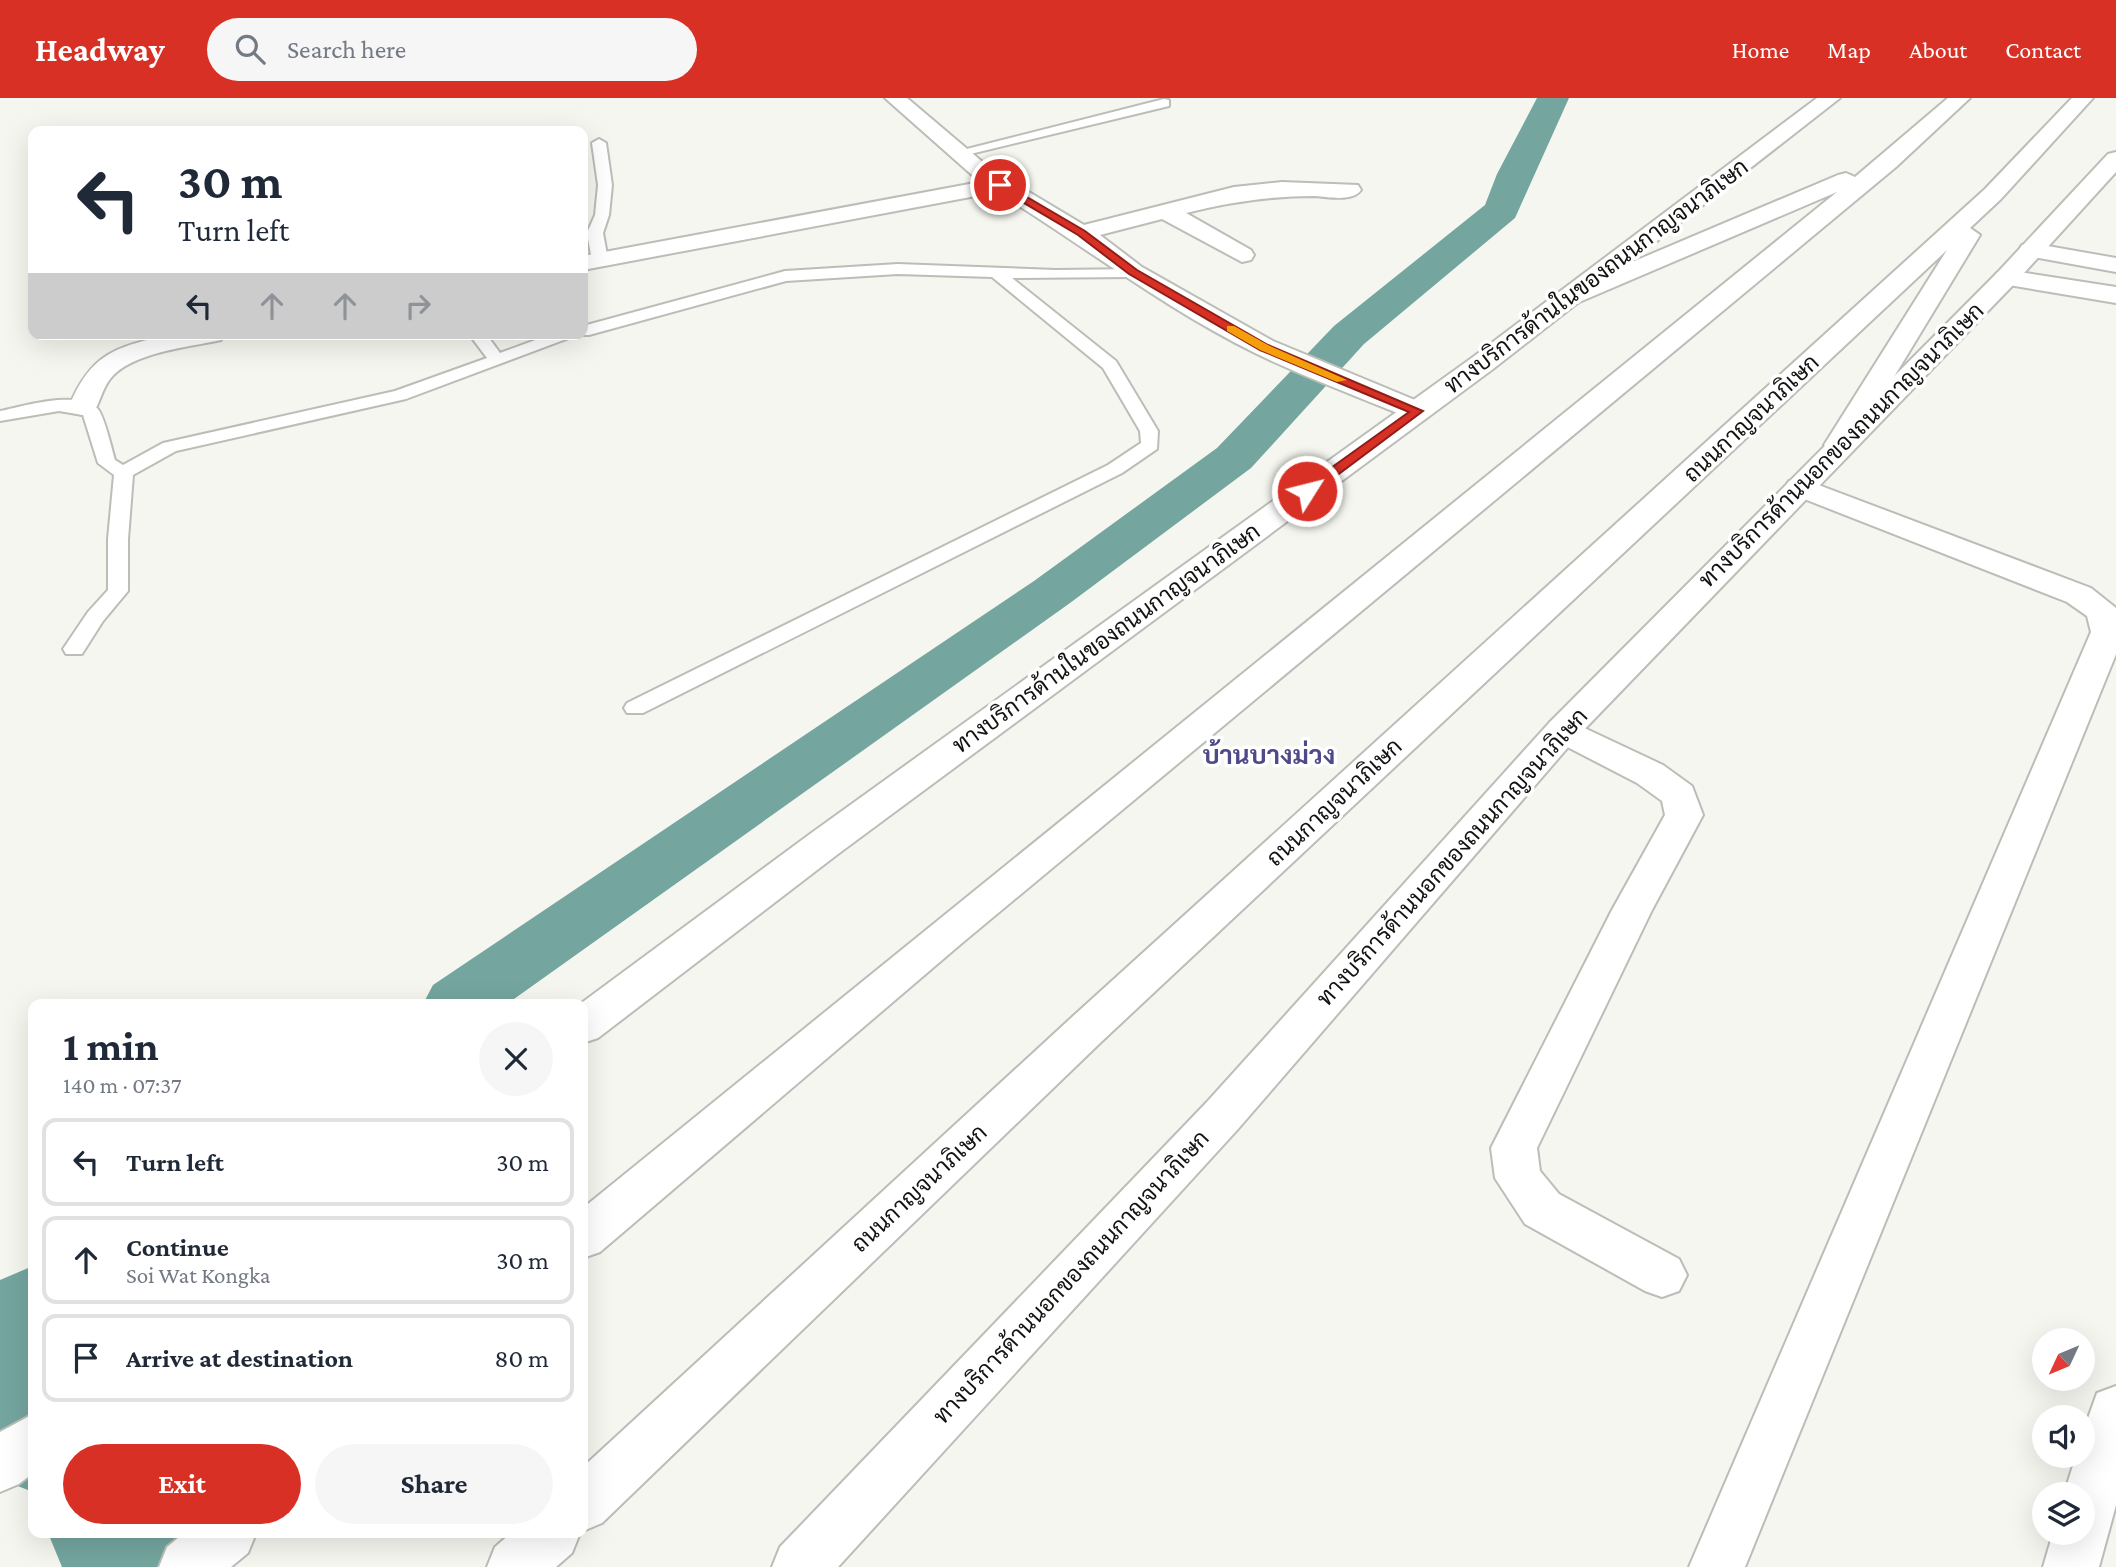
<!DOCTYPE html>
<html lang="en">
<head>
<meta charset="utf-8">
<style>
	body { margin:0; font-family:"Crimson Pro",Sarabun,serif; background:#f6f6f7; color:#1f2937; height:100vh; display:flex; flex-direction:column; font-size:26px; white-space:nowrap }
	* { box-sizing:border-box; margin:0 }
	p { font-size:23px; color:#747a83 }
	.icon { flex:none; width:38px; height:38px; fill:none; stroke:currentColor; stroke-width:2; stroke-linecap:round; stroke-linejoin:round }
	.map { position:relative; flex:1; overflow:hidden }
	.panel { position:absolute; left:28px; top:901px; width:560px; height:539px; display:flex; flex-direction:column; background:#fff; border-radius:14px; box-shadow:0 7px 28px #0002 }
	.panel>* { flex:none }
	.hud { position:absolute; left:28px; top:28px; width:560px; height:214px; border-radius:14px; box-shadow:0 7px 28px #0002; background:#fff; color:#1f2937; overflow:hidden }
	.needle { width:46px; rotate:226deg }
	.buttons { position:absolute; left:2032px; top:1230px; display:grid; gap:14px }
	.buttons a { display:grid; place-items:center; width:63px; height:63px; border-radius:50%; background:#fff; box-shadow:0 7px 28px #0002; font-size:35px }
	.pin { position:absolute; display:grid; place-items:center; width:60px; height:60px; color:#fff; margin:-30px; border:4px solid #fff; border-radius:50%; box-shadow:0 2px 7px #0007 }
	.me { position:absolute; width:77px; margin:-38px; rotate:54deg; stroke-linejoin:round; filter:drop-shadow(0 0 5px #0008) }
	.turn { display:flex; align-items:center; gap:24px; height:147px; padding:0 35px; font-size:32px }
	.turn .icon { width:91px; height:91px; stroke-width:2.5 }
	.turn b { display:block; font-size:49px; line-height:60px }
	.lanes { display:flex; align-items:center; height:66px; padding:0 35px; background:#0003; justify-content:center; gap:35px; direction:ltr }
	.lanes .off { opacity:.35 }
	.round { display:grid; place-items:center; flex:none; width:74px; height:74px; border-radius:37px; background:#f6f6f7 }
	.head { display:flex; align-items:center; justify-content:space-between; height:119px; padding:0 35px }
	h1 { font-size:42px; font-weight:700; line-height:52px }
	.cta { display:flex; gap:14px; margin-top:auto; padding:14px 35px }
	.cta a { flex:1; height:80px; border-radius:42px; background:#d93025; color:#fff; font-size:28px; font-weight:700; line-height:80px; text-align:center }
	.cta a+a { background:#f6f6f7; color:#1f2937 }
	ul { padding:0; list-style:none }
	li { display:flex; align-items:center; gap:21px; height:88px; margin:0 14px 10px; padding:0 21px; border:4px solid #e0e1e3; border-radius:14px }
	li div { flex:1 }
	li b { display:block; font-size:26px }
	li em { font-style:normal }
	header { display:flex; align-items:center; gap:42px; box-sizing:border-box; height:98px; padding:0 35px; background:#d93025; color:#fff }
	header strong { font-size:33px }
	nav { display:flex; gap:38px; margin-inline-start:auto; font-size:24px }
	.search { width:490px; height:63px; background:#f6f6f7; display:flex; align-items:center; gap:18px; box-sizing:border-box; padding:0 24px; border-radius:38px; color:#747a83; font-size:26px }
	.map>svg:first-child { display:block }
</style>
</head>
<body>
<header>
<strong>Headway</strong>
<div class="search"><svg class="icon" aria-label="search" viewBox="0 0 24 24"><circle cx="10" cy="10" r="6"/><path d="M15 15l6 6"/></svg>Search here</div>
<nav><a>Home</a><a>Map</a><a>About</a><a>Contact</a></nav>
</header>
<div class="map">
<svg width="2116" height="1469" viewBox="0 0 2116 1469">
	<rect width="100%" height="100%" fill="#f4f6ef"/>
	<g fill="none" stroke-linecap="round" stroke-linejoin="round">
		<g fill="#74a59f" fill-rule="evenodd">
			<polygon points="1537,0 1569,0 1515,120 1364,246 1251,370 1070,505 507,906 423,906 433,887 1034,483 1217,350 1334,228 1485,107 1497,76"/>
			<polygon points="33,1168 33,1251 0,1265 0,1182"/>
		</g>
		<g fill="#74a59f" fill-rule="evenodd">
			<polygon points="0,1217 33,1230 33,1394 0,1381"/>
			<polygon points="48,1435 215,1435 229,1469 62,1469"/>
		</g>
		<g stroke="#bbbdb7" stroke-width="4">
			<g id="service">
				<polygon points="1164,1 1169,2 1169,8 958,59 951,55"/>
				<polygon points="599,41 606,45 612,87 609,117 603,135 608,162 600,167 592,162 587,135 595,117 598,87 592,45"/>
				<path d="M898,166L1056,172L1139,171V177L1133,179L1012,180L1116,263L1158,333L1157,351L1122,375L643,615H627L624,610L627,605L1108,367L1141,345L1140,333L1103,270L992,179L898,176L786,183L589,237H577L406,301L176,353L133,377L128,441V493L103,523L82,556H66L63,551L88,514L108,492V441L114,377L98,365L83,317L59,313L0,323V313C24,308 76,292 97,310C104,316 112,352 115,362L123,367L163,345L395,293L487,260L469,236H486L500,255L552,236H583V228L785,173Z"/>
			</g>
		</g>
		<g stroke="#bbbdb7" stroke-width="4">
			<g id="minor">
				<path d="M885,0H907L992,72L1084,127L1234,89L1282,84L1358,87L1361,92C1353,104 1328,99 1315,98C1270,98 1229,104 1186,115L1251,152L1254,157L1251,162L1242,164L1162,121L1100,137L1142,169L1273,243L1427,307L1431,313L1427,319L1417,321L1407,319C1357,298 1304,279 1255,255C1164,210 1083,147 997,94L583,172V158L980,84Z"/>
				<polygon points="2031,145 2116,160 2116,174 2022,157 2019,152 2022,147"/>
				<polygon points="2006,172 2116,189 2116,205 1997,185 1993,180 1997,175"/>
				<path d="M172,236H225L221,242C190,249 131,254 110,281C102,291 100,305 93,315L83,317L73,315L69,309C91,254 117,249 172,236Z"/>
				<polygon points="1800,380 2091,490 2116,510 2116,556 1745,1469 1689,1469 2091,534 2087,518 2067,504 1789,395 1785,389 1789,383"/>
				<polygon points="1563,620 1663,667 1692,688 1703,717 1652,812 1537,1050 1540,1073 1559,1096 1679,1161 1687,1177 1679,1193 1662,1199 1645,1193 1525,1126 1495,1080 1491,1050 1612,812 1665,717 1662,703 1637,685 1550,640 1545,632 1550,624"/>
				<polygon points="2116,1288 2116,1407 2099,1469 2043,1469 2053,1435 2082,1435 2082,1396 2064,1396 2076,1358 2082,1358 2082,1337 2097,1295"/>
			</g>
		</g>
		<g stroke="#bbbdb7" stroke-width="4">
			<g id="secondary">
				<polygon points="1817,0 1840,0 1493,271 838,756 598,940 583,945 580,906 810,736 1473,259"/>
				<polygon points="2116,54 2116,74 2015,185 1576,640 1238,1031 838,1469 772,1469 780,1449 1206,1005 1550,624 1997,175 2108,56"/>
				<polygon points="33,1316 33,1375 19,1386 0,1394 0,1334"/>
			</g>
		</g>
		<g stroke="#bbbdb7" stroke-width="4">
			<g id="trunk">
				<polygon points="1948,0 1970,0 1896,69 962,845 600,1154 583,1160 583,1110 1837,94 1577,205 1559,205 1555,200 1559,195 1838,77 1846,75 1855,79"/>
				<polygon points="2072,0 2093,0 2001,101 1970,130 1980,137 1849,353 1839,356 1829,353 1824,347 1947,152 1100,945 602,1425 583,1433 583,1369 1070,921 1985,91"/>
				<polygon points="184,1435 256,1435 248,1455 231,1469 159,1469 167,1449"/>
				<polygon points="511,1435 580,1435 572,1455 556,1469 487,1469 495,1449"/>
			</g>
		</g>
		<use href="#service" fill="#fff" fill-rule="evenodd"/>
		<use href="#minor" fill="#fff" fill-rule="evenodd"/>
		<use href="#secondary" fill="#fff" fill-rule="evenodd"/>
		<use href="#trunk" fill="#fff" fill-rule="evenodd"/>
	</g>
	<polygon fill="#d93025" stroke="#8d1f18" stroke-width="2" points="997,85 1003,85 1085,133 1137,172 1268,247 1423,313 1312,396 1303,396 1303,390 1409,314 1260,252 1129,176 1078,137 997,89"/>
	<polygon fill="#f59e0b" points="1227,228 1234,228 1268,247 1347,282 1337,284 1260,252 1227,233"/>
	<g text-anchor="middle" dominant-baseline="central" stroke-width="7" stroke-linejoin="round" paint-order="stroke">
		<g font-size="23" fill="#121210" stroke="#fff">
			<text transform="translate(1596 178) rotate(-37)">ทางบริการด้านในของถนนกาญจนาภิเษก</text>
			<text transform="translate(1751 320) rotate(-43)">ถนนกาญจนาภิเษก</text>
			<text transform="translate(1841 347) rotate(-45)">ทางบริการด้านนอกของถนนกาญจนาภิเษก</text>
			<text transform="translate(1106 540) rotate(-36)">ทางบริการด้านในของถนนกาญจนาภิเษก</text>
			<text transform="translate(1334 704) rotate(-43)">ถนนกาญจนาภิเษก</text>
			<text transform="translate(1452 759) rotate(-48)">ทางบริการด้านนอกของถนนกาญจนาภิเษก</text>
			<text transform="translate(919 1090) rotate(-43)">ถนนกาญจนาภิเษก</text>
			<text transform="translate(1071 1179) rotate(-47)">ทางบริการด้านนอกของถนนกาญจนาภิเษก</text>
		</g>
		<g font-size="26" font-weight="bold" fill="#4e4a88" stroke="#fff">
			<text x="1269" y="657">บ้านบางม่วง</text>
		</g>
	</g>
</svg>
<div class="buttons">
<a><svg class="needle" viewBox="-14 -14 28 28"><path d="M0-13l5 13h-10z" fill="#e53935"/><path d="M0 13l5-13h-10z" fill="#747a83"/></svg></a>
<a><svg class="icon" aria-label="sound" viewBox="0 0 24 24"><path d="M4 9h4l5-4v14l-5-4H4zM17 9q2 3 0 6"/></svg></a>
<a><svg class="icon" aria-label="layers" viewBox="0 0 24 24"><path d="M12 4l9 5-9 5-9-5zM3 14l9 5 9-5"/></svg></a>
</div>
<div class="pin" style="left:1000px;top:87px;background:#d93025"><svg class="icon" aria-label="arrive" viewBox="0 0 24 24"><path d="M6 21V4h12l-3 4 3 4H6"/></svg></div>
<svg class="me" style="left:1307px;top:393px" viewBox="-20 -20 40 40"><circle r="17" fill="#d93025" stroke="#fff" stroke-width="3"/><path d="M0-11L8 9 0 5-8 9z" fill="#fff"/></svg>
<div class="hud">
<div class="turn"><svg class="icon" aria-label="left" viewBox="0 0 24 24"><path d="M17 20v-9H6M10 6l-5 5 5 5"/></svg><div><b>30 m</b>Turn left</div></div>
<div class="lanes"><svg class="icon" aria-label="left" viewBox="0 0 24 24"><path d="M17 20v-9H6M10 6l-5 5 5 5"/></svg><svg class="icon off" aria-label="ahead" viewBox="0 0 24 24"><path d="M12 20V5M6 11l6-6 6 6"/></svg><svg class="icon off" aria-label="ahead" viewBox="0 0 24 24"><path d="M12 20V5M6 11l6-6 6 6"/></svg><svg class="icon off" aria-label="right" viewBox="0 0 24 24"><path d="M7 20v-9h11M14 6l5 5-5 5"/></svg></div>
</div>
<section class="panel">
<div class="head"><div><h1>1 min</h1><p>140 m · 07:37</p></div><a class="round"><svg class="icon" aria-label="close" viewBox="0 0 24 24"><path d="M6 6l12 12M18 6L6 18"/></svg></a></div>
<ul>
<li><svg class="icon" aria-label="left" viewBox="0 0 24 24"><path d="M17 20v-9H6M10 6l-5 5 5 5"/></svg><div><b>Turn left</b></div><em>30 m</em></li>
<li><svg class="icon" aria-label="ahead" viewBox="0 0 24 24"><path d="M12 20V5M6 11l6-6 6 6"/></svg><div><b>Continue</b><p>Soi Wat Kongka</p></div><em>30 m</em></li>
<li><svg class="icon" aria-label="arrive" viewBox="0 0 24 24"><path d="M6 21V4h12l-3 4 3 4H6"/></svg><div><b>Arrive at destination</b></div><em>80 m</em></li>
</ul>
<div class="cta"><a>Exit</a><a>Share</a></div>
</section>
</div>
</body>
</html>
